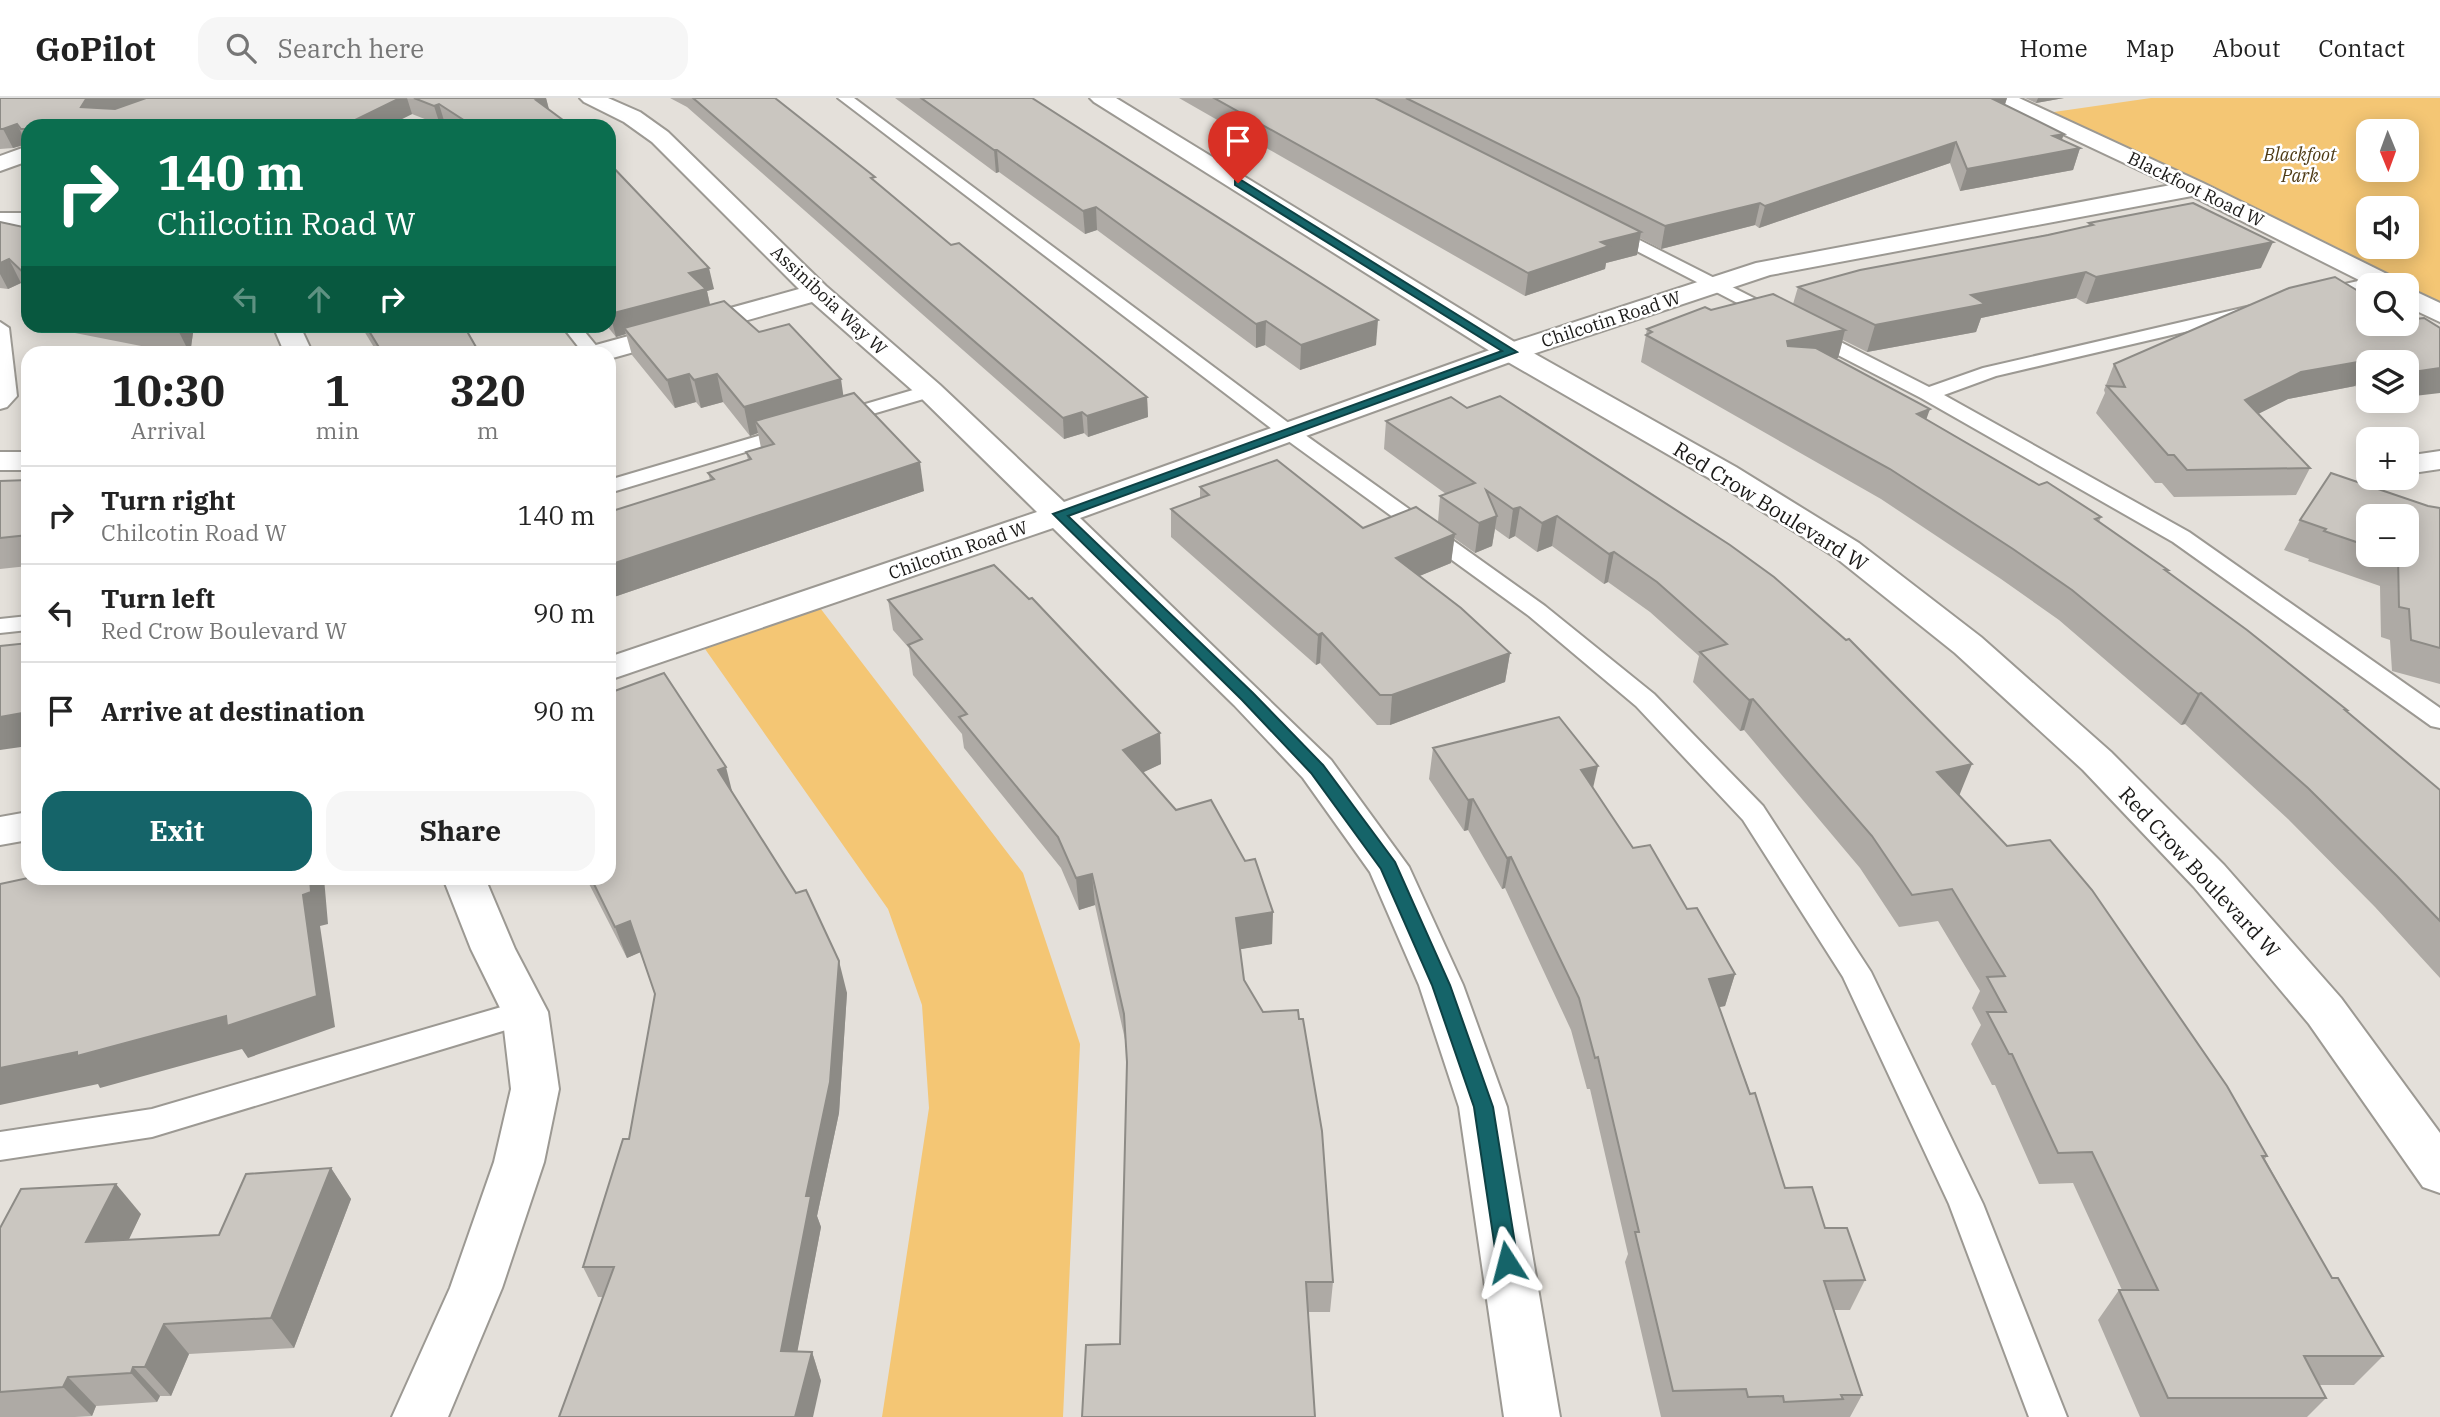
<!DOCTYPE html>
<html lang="en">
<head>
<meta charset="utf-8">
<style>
	body { margin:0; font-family:"IBM Plex Serif",serif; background:#f6f6f6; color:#222; height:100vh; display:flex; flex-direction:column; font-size:26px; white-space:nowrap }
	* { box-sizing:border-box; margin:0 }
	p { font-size:23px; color:#767676 }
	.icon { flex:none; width:38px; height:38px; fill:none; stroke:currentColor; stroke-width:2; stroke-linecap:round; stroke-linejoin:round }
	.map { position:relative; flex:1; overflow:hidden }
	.side { position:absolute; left:21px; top:248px; width:595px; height:539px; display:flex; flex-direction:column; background:#fff; border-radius:21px; box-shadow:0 4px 18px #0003 }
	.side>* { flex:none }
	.banner { position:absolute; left:21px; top:21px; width:595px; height:214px; border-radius:21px; box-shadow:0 4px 18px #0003; background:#0b6e4f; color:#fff; overflow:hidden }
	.needle { width:46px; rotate:179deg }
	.fabs { position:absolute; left:2356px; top:21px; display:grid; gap:14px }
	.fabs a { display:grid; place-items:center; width:63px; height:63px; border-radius:14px; background:#fff; box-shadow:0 4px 18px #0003; font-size:35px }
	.pin { position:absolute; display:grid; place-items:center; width:60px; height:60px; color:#fff; margin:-72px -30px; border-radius:50% 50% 50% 0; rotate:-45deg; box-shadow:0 0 7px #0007 }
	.pin .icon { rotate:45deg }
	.me { position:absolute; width:77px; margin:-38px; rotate:351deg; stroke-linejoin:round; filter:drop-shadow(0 0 5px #0008) }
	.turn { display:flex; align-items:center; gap:24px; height:147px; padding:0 21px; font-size:32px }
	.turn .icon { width:91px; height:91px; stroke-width:2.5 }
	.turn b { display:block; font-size:49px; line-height:60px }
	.lanes { display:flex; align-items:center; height:66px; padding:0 21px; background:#0003; justify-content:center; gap:35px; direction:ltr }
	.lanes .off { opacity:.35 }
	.eta { display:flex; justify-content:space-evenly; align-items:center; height:119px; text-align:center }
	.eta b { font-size:42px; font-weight:700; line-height:49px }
	.primary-button { display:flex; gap:14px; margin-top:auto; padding:14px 21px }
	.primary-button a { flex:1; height:80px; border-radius:21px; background:#156469; color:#fff; font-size:28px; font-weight:700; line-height:80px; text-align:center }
	.primary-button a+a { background:#f6f6f6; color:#222 }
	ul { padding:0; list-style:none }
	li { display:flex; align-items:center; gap:21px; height:98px; padding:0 21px; border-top:2px solid #e0e0e0 }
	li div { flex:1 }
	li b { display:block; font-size:26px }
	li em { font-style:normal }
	header { display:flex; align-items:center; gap:42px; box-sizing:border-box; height:98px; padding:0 35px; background:#fff; border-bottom:2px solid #e0e0e0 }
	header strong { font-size:33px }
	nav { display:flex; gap:38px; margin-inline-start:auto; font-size:24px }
	.search { width:490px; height:63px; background:#f6f6f6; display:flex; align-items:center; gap:18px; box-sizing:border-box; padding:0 24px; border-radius:21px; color:#767676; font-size:26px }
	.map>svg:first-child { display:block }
</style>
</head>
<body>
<header>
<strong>GoPilot</strong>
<div class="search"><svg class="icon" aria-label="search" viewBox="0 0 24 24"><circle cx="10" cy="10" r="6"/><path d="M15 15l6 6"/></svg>Search here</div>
<nav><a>Home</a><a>Map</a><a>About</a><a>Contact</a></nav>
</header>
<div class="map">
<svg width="2440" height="1319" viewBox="0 0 2440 1319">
	<rect width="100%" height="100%" fill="#e4e0da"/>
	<g fill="#f4c674" fill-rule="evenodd">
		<path d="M2151,0H2440V216L2406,197V187H2388L2304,143L2040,16ZM2368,33H2406V72H2368ZM2368,110H2406V149H2368Z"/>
		<polygon points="814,502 1023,775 1080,946 1063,1319 882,1319 929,1010 922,907 888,811 698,541"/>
	</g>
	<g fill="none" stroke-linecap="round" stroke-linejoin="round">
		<g stroke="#9c9993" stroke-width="4">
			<g id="lane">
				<polygon points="838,0 854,0 1294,329 1545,508 1654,596 1763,708 1871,874 1983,1106 2067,1319 2029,1319 1949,1106 1843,879 1743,722 1636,608 1529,518 1280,337"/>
				<polygon points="1608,126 1929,289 1983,270 2251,208 2257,209 2260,213 2257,217 1996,278 1944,297 2189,434 2440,610 2440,630 2431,628 2173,444 1921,300 1602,135 1600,131"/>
				<polygon points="2381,178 2390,183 2387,187 2368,187 2368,191 2319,202 2310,197 2313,193"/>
				<polygon points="0,224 9,230 17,298 7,309 0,311"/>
				<polygon points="562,228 580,228 603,256 584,256"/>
				<polygon points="930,287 940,293 937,297 835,327 828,325 825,321 828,317"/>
				<polygon points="795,327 802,329 805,333 802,337 609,395 609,382"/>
				<polygon points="28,518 28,532 0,535 0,521"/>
				<polygon points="525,902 536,905 540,914 536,923 152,1039 0,1062 0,1034 152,1011"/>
			</g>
		</g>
		<g stroke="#9c9993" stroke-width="4">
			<g id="street">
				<polygon points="580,0 608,0 640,14 668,34 826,188 940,287 1064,404 1501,248 1756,165 2171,87 1995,4 1991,0 2019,0 2203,85 2397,181 2401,187 2369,187 2192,98 1770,177 1521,260 1080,420 1331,662 1409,769 1463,887 1507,1009 1560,1319 1504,1319 1459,1009 1419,887 1370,774 1303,680 1234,607 1053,430 609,582 609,559 1037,414 920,299 812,204 609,261 609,256 581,256 585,250 799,191 652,44 624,24 584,4"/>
				<polygon points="28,48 28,63 0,73 0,58"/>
				<rect x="0" y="115" width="28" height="14"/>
				<polygon points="2406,189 2440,205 2440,224 2406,208"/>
				<polygon points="273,228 300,228 313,256 285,256"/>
				<polygon points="2440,353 2440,371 2406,376 2406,358"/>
				<rect x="0" y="354" width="28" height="18"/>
				<polygon points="28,714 28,742 0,747 0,719"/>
				<polygon points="443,780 485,780 515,851 548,914 559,991 544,1064 502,1190 448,1319 392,1319 450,1190 494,1064 511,991 502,914 471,851"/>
			</g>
		</g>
		<g stroke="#9c9993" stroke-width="4">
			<polygon id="secondary" points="1090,0 1116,0 1521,248 1736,369 1859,445 1981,539 2111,654 2224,767 2341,900 2440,1035 2440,1095 2423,1089 2309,926 2194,789 2083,672 1955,555 1835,459 1714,383 1501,260 1094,4"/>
		</g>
		<use href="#lane" fill="#fff" fill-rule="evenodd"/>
		<use href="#street" fill="#fff" fill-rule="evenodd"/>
		<use href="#secondary" fill="#fff" fill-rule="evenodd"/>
	</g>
	<g fill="#aeaaa5" fill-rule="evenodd">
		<polygon points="0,0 546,0 549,12 571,28 449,28 445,26 440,27 412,16 388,28 28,28 28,47 27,46 13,50 0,51"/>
		<polygon points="670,0 775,0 951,147 1147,299 1148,319 1088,339 1084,335 1064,341 687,9"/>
		<polygon points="895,0 1032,0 1376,247 1300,272 1265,247 1256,250 1097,132 1085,136 999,74 996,75"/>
		<polygon points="1179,0 2007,0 2005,7 2062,42 2080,50 2073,72 1960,93 1950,65 1759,130 1755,127 1661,151 1640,140 1637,157 1606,165 1605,171 1525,198"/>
		<polygon points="2025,0 2064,0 2036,5"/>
		<polygon points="609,65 714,191 707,193 710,206 759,234 843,298 924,393 611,500 609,497 609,414 710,382 708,375 748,362 746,354 761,350 758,335 750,338 723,304 701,310 696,304 675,310 632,257 626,236 616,239 607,228 609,228"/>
		<polygon points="0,124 28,130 28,191 21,185 8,191 0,190"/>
		<polygon points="2089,125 2261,170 2086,206 2076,200 1981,220 1976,234 1867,254 1843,242 1838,260 1836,260 1926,321 2039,387 2101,419 2099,424 2168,472 2167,474 2346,613 2440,692 2440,880 2375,809 2288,721 2185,626 2181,627 2059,522 2001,481 1881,401 1641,264 1647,231 1711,212 1793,206 1798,189 2088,128"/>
		<polygon points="2289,190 2406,264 2368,264 2368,296 2355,288 2288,301 2258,316 2310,370 2296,397 2174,399 2162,385 2155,385 2096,315 2105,295 2104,292 2114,266"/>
		<polygon points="67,228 194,228 190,256 182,256 75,235"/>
		<polygon points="361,228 464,228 480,256 378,256"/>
		<polygon points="1451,299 1959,697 2267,1058 2265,1061 2332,1180 2383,1258 2354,1287 2319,1287 2326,1300 2307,1319 2140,1319 2098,1222 2119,1192 2122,1192 2073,1085 2039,1086 1995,987 1992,987 1971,946 1981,927 1972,910 1980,893 1938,823 1899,829 1860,770 1744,632 1740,633 1693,584 1699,558 1650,514 1608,484 1604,486 1552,448 1537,454 1515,438 1509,441 1495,431 1492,448 1475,455 1454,440 1451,465 1419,478 1510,555 1505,584 1390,627 1377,627 1320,565 1316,567 1171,439 1171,411 1200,401 1200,389 1363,430 1438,424 1440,398 1446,396 1384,351 1386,323"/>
		<polygon points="28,382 28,468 0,471 0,383"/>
		<path d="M2428,408L2440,410V586L2392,573L2390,542L2381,539L2380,488L2308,463L2309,461L2284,452L2300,422ZM2368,418L2406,457H2368Z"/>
		<polygon points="888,502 1160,635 1161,666 1143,674 1272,846 1240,851 1244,882 1333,1184 1330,1214 1308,1214 1120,1246 1127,964 1126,946 1095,807 1079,812 1061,770 964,650 962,636 913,577 909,550 893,532"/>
		<polygon points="1433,650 1593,690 1633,750 1687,811 1735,876 1725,908 1719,909 1785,1090 1825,1130 1865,1182 1850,1212 1834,1212 1862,1297 1850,1319 1661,1319 1625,1164 1628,1156 1590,991 1587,991 1571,932 1505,790 1502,791 1468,732 1464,733 1429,681"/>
		<polygon points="732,694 847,895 839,1015 817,1118 821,1129 797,1253 812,1254 821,1283 603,1199 598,1199 583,1169 629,1041 655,896 640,854 627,860 586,780 609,780"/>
		<polygon points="331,1070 351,1101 294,1250 189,1256 171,1298 160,1298 157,1304 96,1308 92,1318 75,1319 0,1319 0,1130 141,1116 128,1142 219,1137"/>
	</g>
	<g fill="#8d8b86">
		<polygon points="90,0 147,0 95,21 81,9 86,1"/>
		<polygon points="400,0 407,0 412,16 388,28 343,28"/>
		<polygon points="546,0 551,19 536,2"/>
		<polygon points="1980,0 2007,0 2003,11"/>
		<polygon points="2038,0 2064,0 2036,5"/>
		<polygon points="439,6 445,26 440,27 434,8"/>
		<polygon points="17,26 27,46 13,50 3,31"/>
		<polygon points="2064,36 2057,55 2080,50 2073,72 1960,93 1967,71 2053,38"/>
		<polygon points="1956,44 1950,65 1759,130 1765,108"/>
		<polygon points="994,52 997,52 999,74 996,75"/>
		<polygon points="1760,105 1755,127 1661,151 1665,128"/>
		<polygon points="1096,109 1097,132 1085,136 1083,113"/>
		<polygon points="1641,134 1637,157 1606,165 1605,171 1525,198 1528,175 1601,144"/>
		<polygon points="2273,144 2261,170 2086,206 2096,179"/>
		<polygon points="9,161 21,185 8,191 0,176 0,165"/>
		<polygon points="709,170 714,191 707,193 711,212 624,230 626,236 616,239 610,216 689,175"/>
		<polygon points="2086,174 2076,200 1981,220 1976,234 1867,254 1875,227 1971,197"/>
		<polygon points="1378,222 1376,247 1300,272 1301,247"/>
		<polygon points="1266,223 1265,247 1256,250 1256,226"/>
		<polygon points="179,228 194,228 190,256 178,232"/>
		<polygon points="1845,232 1838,260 1780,271 1787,243"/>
		<polygon points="2369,262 2355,288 2288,301 2232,329 2245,302 2301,274"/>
		<polygon points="2440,270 2440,295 2406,299 2406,275"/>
		<polygon points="689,276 696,304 675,310 667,282"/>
		<polygon points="717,276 723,304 701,310 694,282"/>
		<polygon points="841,281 845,309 755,323 758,335 750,338 744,309"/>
		<polygon points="1147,299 1148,319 1088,339 1087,318"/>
		<polygon points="1930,311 1920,339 1917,316"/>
		<polygon points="1082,314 1084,335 1064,341 1063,320"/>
		<polygon points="920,364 924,393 611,500 609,493 609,467"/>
		<polygon points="1520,409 1515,438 1509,441 1513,411"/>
		<polygon points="1497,418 1492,448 1475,455 1479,425"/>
		<polygon points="1557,418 1552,448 1537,454 1542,425"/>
		<polygon points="1455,436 1451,465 1393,489 1396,460"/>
		<polygon points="1614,454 1608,484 1604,486 1609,456"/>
		<polygon points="1322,535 1320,565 1316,567 1318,537"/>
		<polygon points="1510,555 1505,584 1390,627 1392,597"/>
		<polygon points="2201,595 2185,626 2181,627 2198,596"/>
		<polygon points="1753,601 1744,632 1740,633 1749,602"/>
		<polygon points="28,614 28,648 0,652 0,619"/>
		<polygon points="1160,635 1161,666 1125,683 1123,652"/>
		<polygon points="1972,666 1959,698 1937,674"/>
		<polygon points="1598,668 1591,699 1581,672"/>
		<polygon points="726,669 734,701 718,672"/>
		<polygon points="1473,701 1468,732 1464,733 1468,702"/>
		<polygon points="1511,759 1505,790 1502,791 1507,760"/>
		<polygon points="1092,776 1095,807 1079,812 1076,780"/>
		<polygon points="310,780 324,780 328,826 320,828 335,929 248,960 242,951 100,990 98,986 0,1007 0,970 303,797"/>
		<polygon points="1273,814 1272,846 1236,852 1236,820"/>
		<polygon points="630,823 641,854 627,860 615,829"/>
		<polygon points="839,863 847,895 839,1015 817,1118 821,1129 792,1282 781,1253 806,1098"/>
		<polygon points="1735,876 1725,908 1699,913 1709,881"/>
		<polygon points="331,1070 351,1101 294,1250 271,1220"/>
		<polygon points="116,1086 141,1116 113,1175 86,1144"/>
		<polygon points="164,1226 189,1256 171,1298 145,1269"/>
		<polygon points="812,1254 821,1283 813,1319 795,1319"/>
		<polygon points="133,1269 160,1298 157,1304 131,1275"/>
		<polygon points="68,1279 96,1308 92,1318 63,1289"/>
	</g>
	<g fill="#cac6c0" stroke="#8d8b86" stroke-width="2">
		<polygon points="0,0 90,0 86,1 81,9 115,11 146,0 400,0 343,28 28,28 28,31 21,31 17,26 3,31 0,31"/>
		<polygon points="414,0 545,0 536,2 571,28 473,28 439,6 434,8"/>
		<polygon points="693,0 775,0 875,79 871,80 951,147 959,145 1147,299 1087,318 1082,314 1063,320"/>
		<polygon points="921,0 1032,0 1378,222 1301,247 1266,223 1256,226 1096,109 1083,113 997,52 994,52"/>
		<polygon points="1214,0 1375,0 1641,134 1601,144 1609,148 1528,175"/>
		<polygon points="1406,0 1991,0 2064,36 2053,38 2080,50 1967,71 1956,44 1765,108 1760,105 1665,128"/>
		<polygon points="609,65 709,170 689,175 706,191 610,216 609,215"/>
		<polygon points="2193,105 2273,144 2096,179 2086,174 1971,197 1985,206 1875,227 1798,189 1860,172 2048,137 2093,127 2089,125"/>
		<polygon points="0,124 28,130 28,179 9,161 0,165"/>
		<polygon points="2335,179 2368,199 2368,226 2406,226 2406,222 2424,220 2440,230 2440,270 2406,275 2406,264 2373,264 2369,262 2301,274 2245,302 2310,370 2187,372 2174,357 2168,357 2107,288 2125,289 2114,266 2289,190"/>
		<polygon points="1773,196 1845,232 1787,243 1788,248 1816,250 1930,311 1917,316 2039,387 2047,384 2101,419 2095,421 2168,472 2165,472 2247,532 2347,612 2345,612 2440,692 2440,823 2397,778 2308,690 2201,595 2198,596 2072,492 2013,451 1890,371 1646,237 1652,234 1647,231 1705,209 1711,212"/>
		<polygon points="724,203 759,234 789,226 841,281 744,309 717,276 694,282 689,276 667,282 624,230"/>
		<polygon points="153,228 179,228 178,232"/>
		<polygon points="366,228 464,228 480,256 383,256"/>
		<polygon points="72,253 152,253 150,256 70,256"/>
		<polygon points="854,295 920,364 609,467 609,414 714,381 708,375 751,361 746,354 774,346 755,323"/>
		<polygon points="1500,298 1730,447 1774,479 1846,542 1849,541 1972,666 1937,674 2007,748 2050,742 2092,792 2227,988 2267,1058 2262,1058 2332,1180 2338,1180 2383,1258 2304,1258 2326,1300 2168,1300 2119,1192 2158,1192 2092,1054 2058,1055 2012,956 2009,956 1987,914 2006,914 1987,879 2005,878 1952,791 1912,797 1872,738 1753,601 1749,602 1700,554 1727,546 1657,484 1614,454 1609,456 1557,418 1542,425 1520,409 1513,411 1486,392 1497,418 1479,425 1440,398 1475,385 1386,323 1451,299 1467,310"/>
		<polygon points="1277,362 1363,430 1416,409 1455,436 1396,460 1461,510 1510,555 1392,597 1380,597 1322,535 1318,537 1171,411 1209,397 1200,389"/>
		<polygon points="2331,375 2428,408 2440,410 2440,550 2411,542 2409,511 2399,509 2398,458 2394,457 2406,457 2406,418 2368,418 2368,448 2324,433 2326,431 2300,422"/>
		<polygon points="28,382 28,437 0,440 0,383"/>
		<polygon points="994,467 1029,501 1032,500 1160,635 1123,652 1176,712 1211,702 1245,763 1255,761 1273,814 1236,820 1244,882 1263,914 1298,912 1299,921 1303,921 1322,1033 1333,1184 1306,1184 1315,1319 1082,1319 1086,1247 1120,1246 1127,964 1124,916 1092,776 1076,780 1058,739 959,619 967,616 908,547 922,541 888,502"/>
		<polygon points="28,545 28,614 0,619 0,548"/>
		<polygon points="664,575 726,669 718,672 796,795 806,792 839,863 830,984 806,1098 811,1098 781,1253 812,1254 795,1319 559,1319 614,1169 583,1169 623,1041 629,1041 655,896 630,823 615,829 591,780 609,780 609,595"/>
		<polygon points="1559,619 1598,668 1581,672 1633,750 1650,747 1687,811 1697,810 1735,876 1709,881 1750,996 1755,995 1785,1090 1812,1089 1825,1130 1847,1130 1865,1182 1824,1183 1862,1297 1841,1297 1843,1301 1784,1304 1783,1298 1748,1299 1746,1291 1673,1293 1635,1134 1639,1134 1598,959 1595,960 1579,900 1511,759 1507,760 1473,701 1468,702 1433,650"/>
		<polygon points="28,780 310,780 311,794 303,797 317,898 227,928 226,918 77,958 77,954 0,970 0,786"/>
		<polygon points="331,1070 271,1220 164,1226 145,1269 133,1269 131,1275 68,1279 63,1289 0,1294 0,1130 21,1091 116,1086 86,1144 219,1137 246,1076"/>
	</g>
	<polygon fill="#156469" stroke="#0e4144" stroke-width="2" points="1235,82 1241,82 1517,254 1068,418 1253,595 1323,667 1395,764 1450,887 1493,1009 1518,1164 1515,1171 1507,1174 1500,1171 1497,1164 1474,1009 1432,887 1381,771 1311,675 1242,602 1053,416 1502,253 1235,87"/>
	<g text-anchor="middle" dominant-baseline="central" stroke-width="5" stroke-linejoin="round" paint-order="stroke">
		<g font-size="18" font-style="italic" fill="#4e3b16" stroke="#fff">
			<text x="2300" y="56">Blackfoot<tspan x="2300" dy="21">Park</tspan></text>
		</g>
		<g font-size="18" fill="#1a1917" stroke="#fff">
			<text transform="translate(2196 91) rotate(26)">Blackfoot Road W</text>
			<text transform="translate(829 202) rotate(43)">Assiniboia Way W</text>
			<text transform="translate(1611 221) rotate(-18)">Chilcotin Road W</text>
			<text transform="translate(958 452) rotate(-19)">Chilcotin Road W</text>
		</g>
		<g font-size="21" fill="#1a1917" stroke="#fff">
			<text transform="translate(1771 408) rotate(32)">Red Crow Boulevard W</text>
			<text transform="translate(2200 774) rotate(47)">Red Crow Boulevard W</text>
		</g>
	</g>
</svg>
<div class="fabs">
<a><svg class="needle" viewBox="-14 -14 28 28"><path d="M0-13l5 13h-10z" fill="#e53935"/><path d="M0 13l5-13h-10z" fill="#767676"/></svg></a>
<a><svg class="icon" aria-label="sound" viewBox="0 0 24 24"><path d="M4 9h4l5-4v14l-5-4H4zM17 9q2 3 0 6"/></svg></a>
<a><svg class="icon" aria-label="search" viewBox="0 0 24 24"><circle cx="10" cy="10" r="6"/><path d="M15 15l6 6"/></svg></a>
<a><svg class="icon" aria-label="layers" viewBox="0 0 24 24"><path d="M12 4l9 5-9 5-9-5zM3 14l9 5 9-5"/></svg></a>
<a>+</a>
<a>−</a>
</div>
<div class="pin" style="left:1238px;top:85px;background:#d93025"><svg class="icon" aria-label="arrive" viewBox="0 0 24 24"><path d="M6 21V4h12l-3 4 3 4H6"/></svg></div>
<svg class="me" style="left:1507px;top:1164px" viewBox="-20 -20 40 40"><path d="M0-17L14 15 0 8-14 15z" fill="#156469" stroke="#fff" stroke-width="4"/></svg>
<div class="banner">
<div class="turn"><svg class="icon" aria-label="right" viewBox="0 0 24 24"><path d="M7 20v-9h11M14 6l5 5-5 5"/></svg><div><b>140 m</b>Chilcotin Road W</div></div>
<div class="lanes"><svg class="icon off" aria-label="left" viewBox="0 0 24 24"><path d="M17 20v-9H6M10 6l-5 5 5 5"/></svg><svg class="icon off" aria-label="ahead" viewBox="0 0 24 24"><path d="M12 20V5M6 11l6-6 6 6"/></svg><svg class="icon" aria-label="right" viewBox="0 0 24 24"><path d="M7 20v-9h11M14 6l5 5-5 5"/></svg></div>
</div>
<section class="side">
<div class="eta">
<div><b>10:30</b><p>Arrival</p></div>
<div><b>1</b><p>min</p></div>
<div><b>320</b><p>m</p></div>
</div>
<ul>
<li><svg class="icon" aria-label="right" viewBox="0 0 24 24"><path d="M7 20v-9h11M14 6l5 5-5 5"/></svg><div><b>Turn right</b><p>Chilcotin Road W</p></div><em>140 m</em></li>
<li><svg class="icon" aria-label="left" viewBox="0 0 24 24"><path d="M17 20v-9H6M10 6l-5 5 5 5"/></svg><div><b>Turn left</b><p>Red Crow Boulevard W</p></div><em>90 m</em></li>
<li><svg class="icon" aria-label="arrive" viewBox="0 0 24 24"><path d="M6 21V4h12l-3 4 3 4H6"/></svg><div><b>Arrive at destination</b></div><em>90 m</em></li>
</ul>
<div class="primary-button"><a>Exit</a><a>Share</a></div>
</section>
</div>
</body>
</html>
